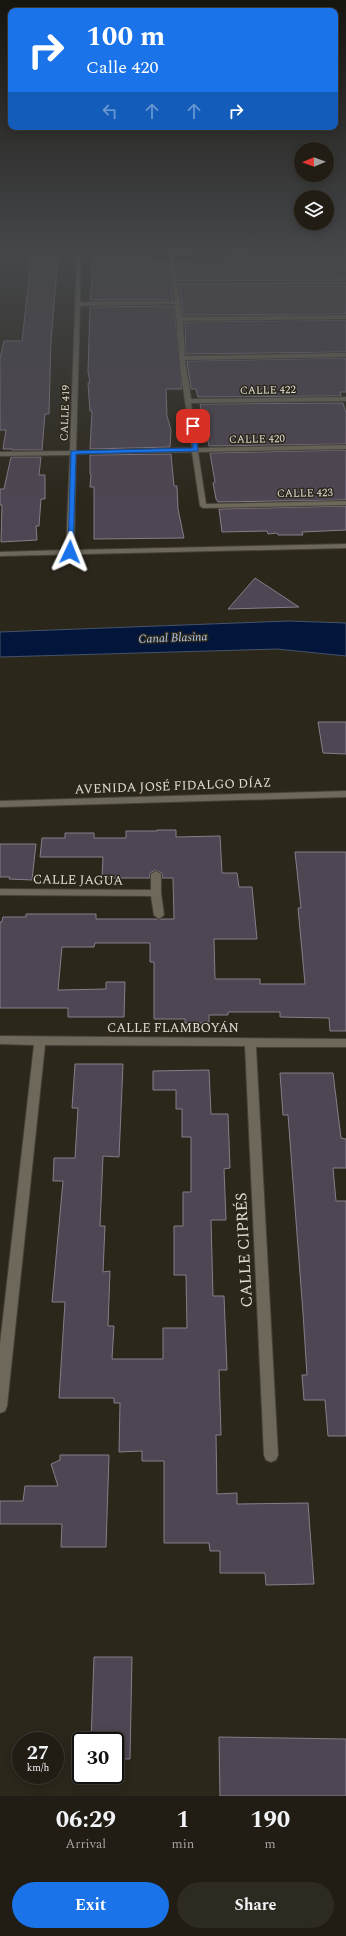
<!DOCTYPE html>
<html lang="en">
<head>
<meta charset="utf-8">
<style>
	body { margin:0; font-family:Spectral,serif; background:#2d2a22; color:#f1f3f6; height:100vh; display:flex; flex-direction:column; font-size:15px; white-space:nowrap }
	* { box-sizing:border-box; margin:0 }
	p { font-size:13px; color:#a2a2a0 }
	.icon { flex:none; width:22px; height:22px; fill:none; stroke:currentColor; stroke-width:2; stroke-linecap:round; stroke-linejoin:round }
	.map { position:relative; height:1796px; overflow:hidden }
	.details { display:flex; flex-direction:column; background:#211d14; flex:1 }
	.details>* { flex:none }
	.hud { position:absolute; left:8px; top:8px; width:330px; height:122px; border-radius:8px; box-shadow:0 2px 10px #0003,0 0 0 1px #3e3b34; background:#1a73e8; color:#fff; overflow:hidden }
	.needle { width:26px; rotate:269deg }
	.controls { position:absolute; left:294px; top:142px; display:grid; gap:8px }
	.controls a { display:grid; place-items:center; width:40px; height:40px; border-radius:50%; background:#211d14; box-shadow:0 2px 10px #0003,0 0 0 1px #3e3b34; font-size:20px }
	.speed { position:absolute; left:12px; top:1732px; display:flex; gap:8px; font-size:20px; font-weight:700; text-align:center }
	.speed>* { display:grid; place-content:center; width:52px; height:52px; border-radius:50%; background:#211d14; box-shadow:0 2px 10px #0003,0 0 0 1px #3e3b34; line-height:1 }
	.speed small { font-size:10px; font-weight:400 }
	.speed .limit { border:2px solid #111; border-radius:6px; background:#fff; color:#111 }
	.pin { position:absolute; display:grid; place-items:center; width:34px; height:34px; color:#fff; margin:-17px; border-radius:8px; box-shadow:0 2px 6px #0006 }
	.me { position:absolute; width:44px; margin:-22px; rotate:2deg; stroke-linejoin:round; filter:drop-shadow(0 0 3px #0008) }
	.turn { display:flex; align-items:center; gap:14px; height:84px; padding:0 12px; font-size:18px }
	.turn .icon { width:52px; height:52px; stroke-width:2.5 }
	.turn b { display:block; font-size:28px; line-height:34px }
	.lanes { display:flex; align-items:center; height:38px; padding:0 12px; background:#0003; justify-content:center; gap:20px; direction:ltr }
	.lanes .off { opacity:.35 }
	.eta { display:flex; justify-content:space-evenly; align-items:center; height:68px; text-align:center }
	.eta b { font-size:24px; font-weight:700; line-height:28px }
	.button { display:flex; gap:8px; margin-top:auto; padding:8px 12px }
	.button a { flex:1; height:46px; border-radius:24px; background:#1a73e8; color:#fff; font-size:16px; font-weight:700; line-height:46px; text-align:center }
	.button a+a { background:#2d2a22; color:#f1f3f6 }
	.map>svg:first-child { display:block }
</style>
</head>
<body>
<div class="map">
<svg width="346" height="1796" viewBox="0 0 346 1796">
	<rect width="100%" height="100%" fill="#2c271b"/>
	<polygon fill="#02163b" stroke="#455269" points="289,621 346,623 346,656 277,649 0,657 0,632"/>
	<g fill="#4e4652" stroke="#867d8a">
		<polygon points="32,251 57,251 56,258 58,258 51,340 49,414 45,414 42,450 12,450 12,449 3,449 6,430 0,430 0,358 4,341 22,341"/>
		<polygon points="94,251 150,251 152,262 168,262 173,300 90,300 92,281 92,257 94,257"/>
		<polygon points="346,257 346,280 178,281 175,262 239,259"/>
		<polygon points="346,286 346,314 183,315 180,287"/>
		<polygon points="174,306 182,389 166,389 167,416 171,430 170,447 90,449 92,411 90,411 88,383 90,383 88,372 90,307"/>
		<polygon points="346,320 346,352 186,354 185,322"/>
		<polygon points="346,358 346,392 340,392 341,396 198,397 196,389 191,389 187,361"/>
		<polygon points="343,403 346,413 346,444 209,446 200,404"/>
		<polygon points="346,450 346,500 218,502 216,499 213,483 215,482 210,453"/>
		<polygon points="171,454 174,486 177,486 178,509 184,538 94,539 94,487 90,487 91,474 90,474 90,455"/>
		<polygon points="11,457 41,457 39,475 45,475 45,499 41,499 39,526 36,526 37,540 1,542 2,505 0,505 0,489 4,489"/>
		<polygon points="346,506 346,530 302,532 303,535 278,535 277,533 268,534 267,531 222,532 219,509"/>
		<polygon points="255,578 299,607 228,609"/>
		<polygon points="318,722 346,722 346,754 323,753"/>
		<polygon points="157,830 176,830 176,837 220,836 222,873 237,873 239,887 252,887 257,939 214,939 215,979 260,979 260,984 305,984 298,908 301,908 295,852 346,852 346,1031 330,1031 329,1018 280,1017 280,1012 228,1012 228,1015 209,1015 209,1023 185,1023 185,1019 154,1019 154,962 150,962 150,943 95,943 94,947 62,947 58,990 106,989 106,982 125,982 124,1017 68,1017 68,1008 0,1008 0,922 2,922 3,917 26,917 26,914 96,914 96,919 174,919 173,878 162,878 162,873 155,870 150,873 150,878 102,878 103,857 40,857 42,838 65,838 65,833 94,833 94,838 126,838 126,831 157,831"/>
		<polygon points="0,844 36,844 32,880 9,879 10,877 0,877"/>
		<polygon points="75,1064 123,1064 119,1157 103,1156 100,1226 105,1226 103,1272 110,1271 108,1326 114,1326 112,1359 163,1359 163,1328 187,1328 186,1275 174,1275 174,1226 183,1226 183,1192 191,1192 191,1137 182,1137 182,1109 176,1109 176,1090 153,1090 153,1071 209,1070 211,1114 228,1114 230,1168 224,1169 226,1220 211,1220 213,1296 224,1296 227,1370 219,1370 221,1435 216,1435 217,1494 237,1493 237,1504 308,1503 314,1584 266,1585 265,1573 220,1573 220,1551 210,1551 209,1543 164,1543 164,1461 142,1461 142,1451 119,1452 120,1403 114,1403 114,1398 59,1398 65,1302 52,1302 63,1181 53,1181 54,1158 75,1158 78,1108 72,1108"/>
		<polygon points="280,1073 333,1073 341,1138 346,1139 346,1168 333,1168 336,1201 346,1201 346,1436 328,1436 325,1400 304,1400 302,1375 307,1375 303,1313 288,1115 283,1115"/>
		<polygon points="60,1455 109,1455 106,1547 61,1547 62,1524 0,1524 0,1501 23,1501 25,1486 58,1486 51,1464 60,1460"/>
		<polygon points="94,1657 132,1657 130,1759 115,1759 115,1741 91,1741"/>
		<polygon points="219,1737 346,1739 346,1796 220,1796"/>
	</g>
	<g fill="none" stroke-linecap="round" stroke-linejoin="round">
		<g stroke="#454138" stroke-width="2">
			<g id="minor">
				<path d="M77,251H81L80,302L175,301L168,251H172L173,254L346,251V253L173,256L177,283L346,282V284L178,286L182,317L346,315V319L183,321L185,356L346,353V357L185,360L191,399L346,397V401L191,403L198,448L346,445V449L198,452L206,504L346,501V505L203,508L200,506L192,452L76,454L74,550L346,544V548L0,556V552L66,550L70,455L0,456V452L70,451ZM175,304L180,367L192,448L76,451L80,306Z"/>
				<polygon points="346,791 346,797 0,807 0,801"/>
				<polygon points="156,871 161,874 161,893 164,915 159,919 154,915 151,896 0,895 0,889 151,890 151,874"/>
				<polygon points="0,1036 346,1039 346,1047 256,1047 278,1455 276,1460 271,1462 266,1460 264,1455 245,1046 45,1045 7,1406 5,1411 0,1413 0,1344 34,1045 0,1044"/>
			</g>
		</g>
		<use href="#minor" fill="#6d685a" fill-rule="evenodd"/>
	</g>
	<linearGradient id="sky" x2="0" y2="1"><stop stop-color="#18150f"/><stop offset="0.5" stop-color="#45474a"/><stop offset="1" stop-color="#45474a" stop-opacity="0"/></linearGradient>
	<rect width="346" height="503" fill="url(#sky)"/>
	<polygon fill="#1a73e8" stroke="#114b97" points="191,424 196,426 198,451 76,454 73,552 68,553 71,451 193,448"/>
	<g text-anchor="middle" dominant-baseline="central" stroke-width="3" stroke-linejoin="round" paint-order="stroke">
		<g font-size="11" fill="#e0ddd5" stroke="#2c271b">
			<text transform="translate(268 390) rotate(-1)">CALLE 422</text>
			<text transform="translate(65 413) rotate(-88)">CALLE 419</text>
			<text transform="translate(257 439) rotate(-1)">CALLE 420</text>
			<text transform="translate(305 493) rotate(-1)">CALLE 423</text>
		</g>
		<g font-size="12" font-style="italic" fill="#b0caf3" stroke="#2c271b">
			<text transform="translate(173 638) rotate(-2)">Canal Blasina</text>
		</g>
		<g font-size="13" fill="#e0ddd5" stroke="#2c271b">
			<text transform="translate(173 786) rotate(-2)">AVENIDA JOSÉ FIDALGO DÍAZ</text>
			<text transform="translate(78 880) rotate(1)">CALLE JAGUA</text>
			<text x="173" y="1028">CALLE FLAMBOYÁN</text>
		</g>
		<g font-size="16" fill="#e0ddd5" stroke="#2c271b">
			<text transform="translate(244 1250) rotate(-93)">CALLE CIPRÉS</text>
		</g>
	</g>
</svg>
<div class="controls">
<a><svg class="needle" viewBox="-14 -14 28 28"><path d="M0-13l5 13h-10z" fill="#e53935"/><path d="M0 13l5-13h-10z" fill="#a2a2a0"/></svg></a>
<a><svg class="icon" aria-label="layers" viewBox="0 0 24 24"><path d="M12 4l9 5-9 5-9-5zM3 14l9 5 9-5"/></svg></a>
</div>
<div class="speed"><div>27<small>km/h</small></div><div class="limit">30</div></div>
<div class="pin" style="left:193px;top:426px;background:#d93025"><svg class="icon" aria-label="arrive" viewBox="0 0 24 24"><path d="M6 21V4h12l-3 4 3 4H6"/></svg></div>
<svg class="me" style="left:70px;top:552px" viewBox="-20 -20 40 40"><path d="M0-17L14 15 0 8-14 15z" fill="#1a73e8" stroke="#fff" stroke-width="4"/></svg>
<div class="hud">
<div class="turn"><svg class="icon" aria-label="right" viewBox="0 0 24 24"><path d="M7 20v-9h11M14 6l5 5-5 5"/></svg><div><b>100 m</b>Calle 420</div></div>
<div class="lanes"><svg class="icon off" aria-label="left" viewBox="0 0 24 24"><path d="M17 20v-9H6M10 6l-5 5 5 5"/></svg><svg class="icon off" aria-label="ahead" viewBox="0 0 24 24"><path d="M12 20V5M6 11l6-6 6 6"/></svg><svg class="icon off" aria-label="ahead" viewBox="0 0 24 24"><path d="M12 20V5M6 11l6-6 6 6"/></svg><svg class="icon" aria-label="right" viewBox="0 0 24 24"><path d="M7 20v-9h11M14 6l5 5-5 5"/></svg></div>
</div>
</div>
<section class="details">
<div class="eta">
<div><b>06:29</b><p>Arrival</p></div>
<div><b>1</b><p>min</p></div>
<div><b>190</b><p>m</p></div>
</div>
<div class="button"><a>Exit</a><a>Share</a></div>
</section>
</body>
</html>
